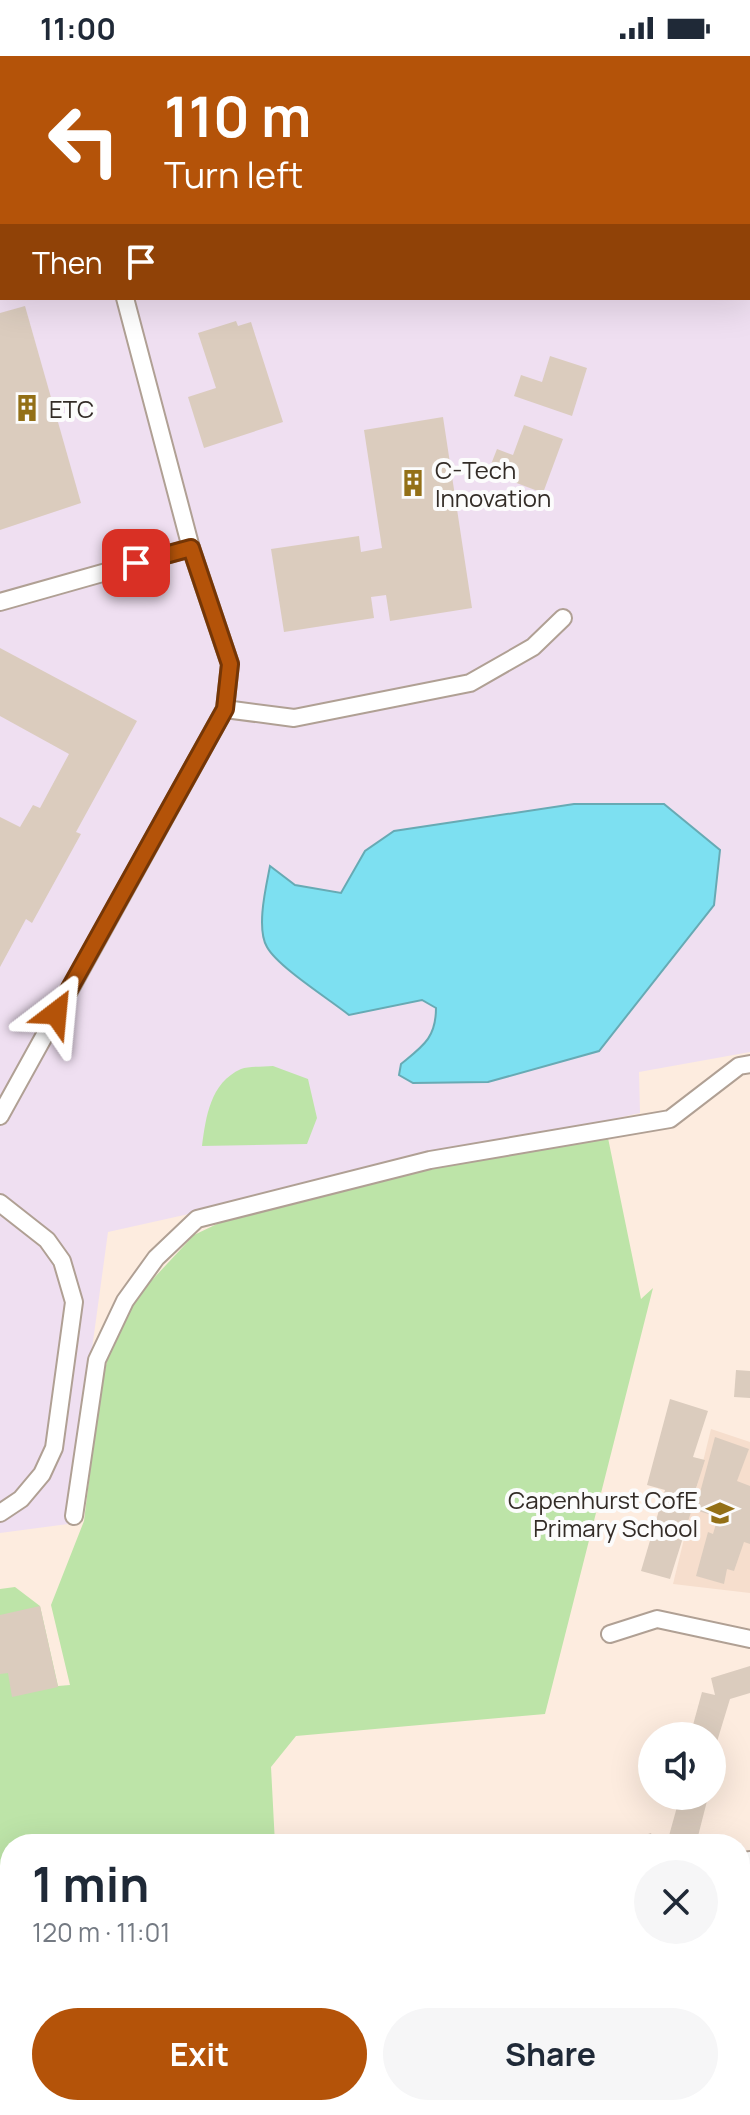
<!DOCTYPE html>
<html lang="en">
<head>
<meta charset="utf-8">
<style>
	body { margin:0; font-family:Manrope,sans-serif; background:#f6f6f7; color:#1f2937; height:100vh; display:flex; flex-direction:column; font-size:30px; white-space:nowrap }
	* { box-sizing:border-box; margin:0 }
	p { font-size:26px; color:#747a83 }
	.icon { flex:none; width:44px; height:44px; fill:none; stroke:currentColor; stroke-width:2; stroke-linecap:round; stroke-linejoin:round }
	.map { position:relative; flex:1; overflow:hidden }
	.sheet { position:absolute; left:0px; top:1778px; width:750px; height:282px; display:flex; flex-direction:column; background:#fff; border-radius:32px 32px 0 0; box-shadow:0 8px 32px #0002 }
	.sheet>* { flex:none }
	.guide { position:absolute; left:0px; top:0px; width:750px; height:244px; box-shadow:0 8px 32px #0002; background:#b45309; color:#fff; overflow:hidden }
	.buttons { position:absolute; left:638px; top:1666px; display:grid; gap:16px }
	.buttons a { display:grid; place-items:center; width:88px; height:88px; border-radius:50%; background:#fff; box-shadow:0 8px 32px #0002; font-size:40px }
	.pin { position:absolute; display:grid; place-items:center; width:68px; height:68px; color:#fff; margin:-34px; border-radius:16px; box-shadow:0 4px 12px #0006 }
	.me { position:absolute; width:88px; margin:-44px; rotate:29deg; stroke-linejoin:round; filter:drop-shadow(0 0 6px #0008) }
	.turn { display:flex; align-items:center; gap:28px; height:168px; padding:0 32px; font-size:36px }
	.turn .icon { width:104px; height:104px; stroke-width:2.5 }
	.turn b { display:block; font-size:56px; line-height:68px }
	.then { display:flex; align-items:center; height:76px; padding:0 32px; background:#0003; gap:16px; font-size:30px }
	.round { display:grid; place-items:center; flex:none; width:84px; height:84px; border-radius:42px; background:#f6f6f7 }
	.headline { display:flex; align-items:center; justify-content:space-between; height:136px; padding:0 32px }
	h1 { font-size:48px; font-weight:700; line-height:60px }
	.primary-button { display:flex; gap:16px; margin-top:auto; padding:16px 32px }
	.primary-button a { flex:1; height:92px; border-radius:48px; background:#b45309; color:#fff; font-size:32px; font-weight:700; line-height:92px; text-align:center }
	.primary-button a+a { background:#f6f6f7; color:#1f2937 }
	.status { display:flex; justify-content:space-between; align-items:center; height:56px; padding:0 40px; background:#fff; direction:ltr }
	.status svg { height:22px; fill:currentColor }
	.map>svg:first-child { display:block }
</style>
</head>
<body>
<div class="status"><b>11:00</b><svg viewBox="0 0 49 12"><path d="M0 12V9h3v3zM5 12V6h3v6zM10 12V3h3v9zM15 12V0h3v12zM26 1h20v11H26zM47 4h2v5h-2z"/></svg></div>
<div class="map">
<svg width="750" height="2059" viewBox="0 0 750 2059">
	<rect width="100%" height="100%" fill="#fdecdf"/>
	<g fill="#efdff1" fill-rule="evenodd">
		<path d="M0,0L40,2H2V242H748L750,172V996L639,1016L640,1057L108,1176L68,1468L0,1477ZM365,795L488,1026L412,1027L400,1019L401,1008L424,989L436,972V952L422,944L349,959L283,907L266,889L262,857L270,811L295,829L342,837Z"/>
		<polygon points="79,0 362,0 363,2 80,2"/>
	</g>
	<polygon fill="#f6decd" points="711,1373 750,1386 750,1537 673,1528"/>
	<g fill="#bde4a8">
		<path d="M273,1010L308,1023L317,1062L307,1088L202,1090C206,1061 210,1027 241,1013C249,1010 263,1011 273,1010Z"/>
		<polygon points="608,1082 641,1243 653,1232 545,1658 296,1680 271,1711 275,1788 10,1788 10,1979 0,1978 0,1533 15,1531 40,1550 58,1630 70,1629 51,1549 84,1465 99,1342 109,1296 139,1238 194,1179 219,1167 437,1111"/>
		<polygon points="589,2050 685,2050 698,2059 596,2059"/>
	</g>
	<path fill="#7de0f1" stroke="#67aab4" stroke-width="2" d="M574,748H664L720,794L714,849L599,995L488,1026L413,1027L399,1019L401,1008C423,990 436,982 436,952L422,944L349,959C329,943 278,911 267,891C256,872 266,831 270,810L295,829L341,837L365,795L394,775Z"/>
	<g fill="#dbccbe">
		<polygon points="25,250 81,447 0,474 0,257"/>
		<polygon points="236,265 238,270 251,266 283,366 204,392 188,341 216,332 198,277"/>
		<polygon points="550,300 587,312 572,360 514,340 521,319 542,326"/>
		<polygon points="443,361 472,552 390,565 386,539 371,541 374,562 284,576 271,493 359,480 361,496 382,492 364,374"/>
		<polygon points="524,369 563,383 543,437 488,416 497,393 513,399"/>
		<polygon points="0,592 137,665 76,776 81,778 32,867 26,863 0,911 0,761 20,771 33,749 40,752 69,698 0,660"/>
		<polygon points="736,1314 750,1315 750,1342 734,1341"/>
		<polygon points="670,1343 708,1355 693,1401 705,1404 693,1442 698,1444 715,1381 749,1393 737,1425 750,1430 750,1488 744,1486 734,1515 727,1513 724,1528 696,1520 708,1476 713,1478 718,1461 692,1453 670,1523 641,1515 665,1434 647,1429"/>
		<polygon points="40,1550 58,1631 12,1641 8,1617 0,1618 0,1559"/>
		<polygon points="750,1610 750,1637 730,1643 712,1702 712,1680 690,1680 702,1636 715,1639 711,1622"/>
		<polygon points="680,1740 703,1740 702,1744 707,1745 696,1788 667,1787"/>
		<polygon points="651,1777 655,1788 621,1788 636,1782"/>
		<polygon points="610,1778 614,1788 583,1788"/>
		<polygon points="40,2050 121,2050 120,2059 39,2059"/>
		<polygon points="409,2050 438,2050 438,2059 408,2059"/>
	</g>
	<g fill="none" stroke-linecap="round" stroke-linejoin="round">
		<g stroke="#b0a094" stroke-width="20">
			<g id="lane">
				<polyline points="61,0 62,2"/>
				<polyline points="0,546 191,492"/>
				<polyline points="225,653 294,662 470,627 533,591 563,562"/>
				<polyline points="0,1060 225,653 230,608 191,492 125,242"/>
				<polyline points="0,1147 47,1184 62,1205 74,1246 54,1392 42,1418 21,1443 0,1457"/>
				<polyline points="74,1460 97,1304 125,1245 156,1202 197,1163 430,1104 670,1063 739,1010 750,1008"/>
				<polyline points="610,1578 657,1563 750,1583"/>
			</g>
		</g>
		<g stroke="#b0a094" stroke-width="36">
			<g id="street">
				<polyline points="740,1818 750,1812"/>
				<polyline points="740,1861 750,1862"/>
				<polyline points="496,2059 496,2050"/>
			</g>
		</g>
		<use href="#lane" stroke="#fff" stroke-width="16"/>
		<use href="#street" stroke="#fff" stroke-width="32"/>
	</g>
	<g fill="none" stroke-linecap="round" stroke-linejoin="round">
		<g stroke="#753606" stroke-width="20">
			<polyline id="route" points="56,957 225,653 230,608 191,492 136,507"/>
		</g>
		<use href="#route" stroke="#b45309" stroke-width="14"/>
	</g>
	<defs>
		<g id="building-bare" transform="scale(2.16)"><path d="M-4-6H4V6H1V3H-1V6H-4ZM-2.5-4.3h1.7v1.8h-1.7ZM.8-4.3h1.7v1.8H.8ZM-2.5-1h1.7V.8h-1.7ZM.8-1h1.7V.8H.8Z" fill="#937017" stroke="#fcfcfc" stroke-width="2.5" paint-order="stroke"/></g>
		<g id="school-bare" transform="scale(2.16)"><path d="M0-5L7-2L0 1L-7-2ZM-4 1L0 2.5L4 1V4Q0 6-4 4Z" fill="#937017" stroke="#fcfcfc" stroke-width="2.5" paint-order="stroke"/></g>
	</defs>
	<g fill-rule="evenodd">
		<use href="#building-bare" x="27" y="352"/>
		<use href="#building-bare" x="413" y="427"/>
		<use href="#school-bare" x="720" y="1457"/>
	</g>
	<g text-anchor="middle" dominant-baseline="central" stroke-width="8" stroke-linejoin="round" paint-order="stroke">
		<g font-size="24" fill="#332c27" stroke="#fcfcfc" text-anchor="start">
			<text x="49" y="352">ETC</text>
			<text x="435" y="413">C-Tech<tspan x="435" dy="28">Innovation</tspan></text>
			<text x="698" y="1443" text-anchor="end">Capenhurst CofE<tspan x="698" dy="28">Primary School</tspan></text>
		</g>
	</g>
</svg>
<div class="buttons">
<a><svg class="icon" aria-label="sound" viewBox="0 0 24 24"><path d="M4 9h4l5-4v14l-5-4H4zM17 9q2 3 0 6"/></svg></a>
</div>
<div class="pin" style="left:136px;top:507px;background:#d93025"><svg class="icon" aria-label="arrive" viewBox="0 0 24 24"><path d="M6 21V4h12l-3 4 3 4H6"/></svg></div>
<svg class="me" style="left:56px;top:957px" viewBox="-20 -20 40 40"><path d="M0-17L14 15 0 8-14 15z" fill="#b45309" stroke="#fff" stroke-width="4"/></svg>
<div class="guide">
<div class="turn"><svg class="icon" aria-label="left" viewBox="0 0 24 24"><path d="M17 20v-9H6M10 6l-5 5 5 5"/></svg><div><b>110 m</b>Turn left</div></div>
<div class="then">Then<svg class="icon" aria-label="arrive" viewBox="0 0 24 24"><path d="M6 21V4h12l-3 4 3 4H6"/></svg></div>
</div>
<section class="sheet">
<div class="headline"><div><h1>1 min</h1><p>120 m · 11:01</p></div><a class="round"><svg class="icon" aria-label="close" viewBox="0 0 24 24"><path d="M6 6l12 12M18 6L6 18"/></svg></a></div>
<div class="primary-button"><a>Exit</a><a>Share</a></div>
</section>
</div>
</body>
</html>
